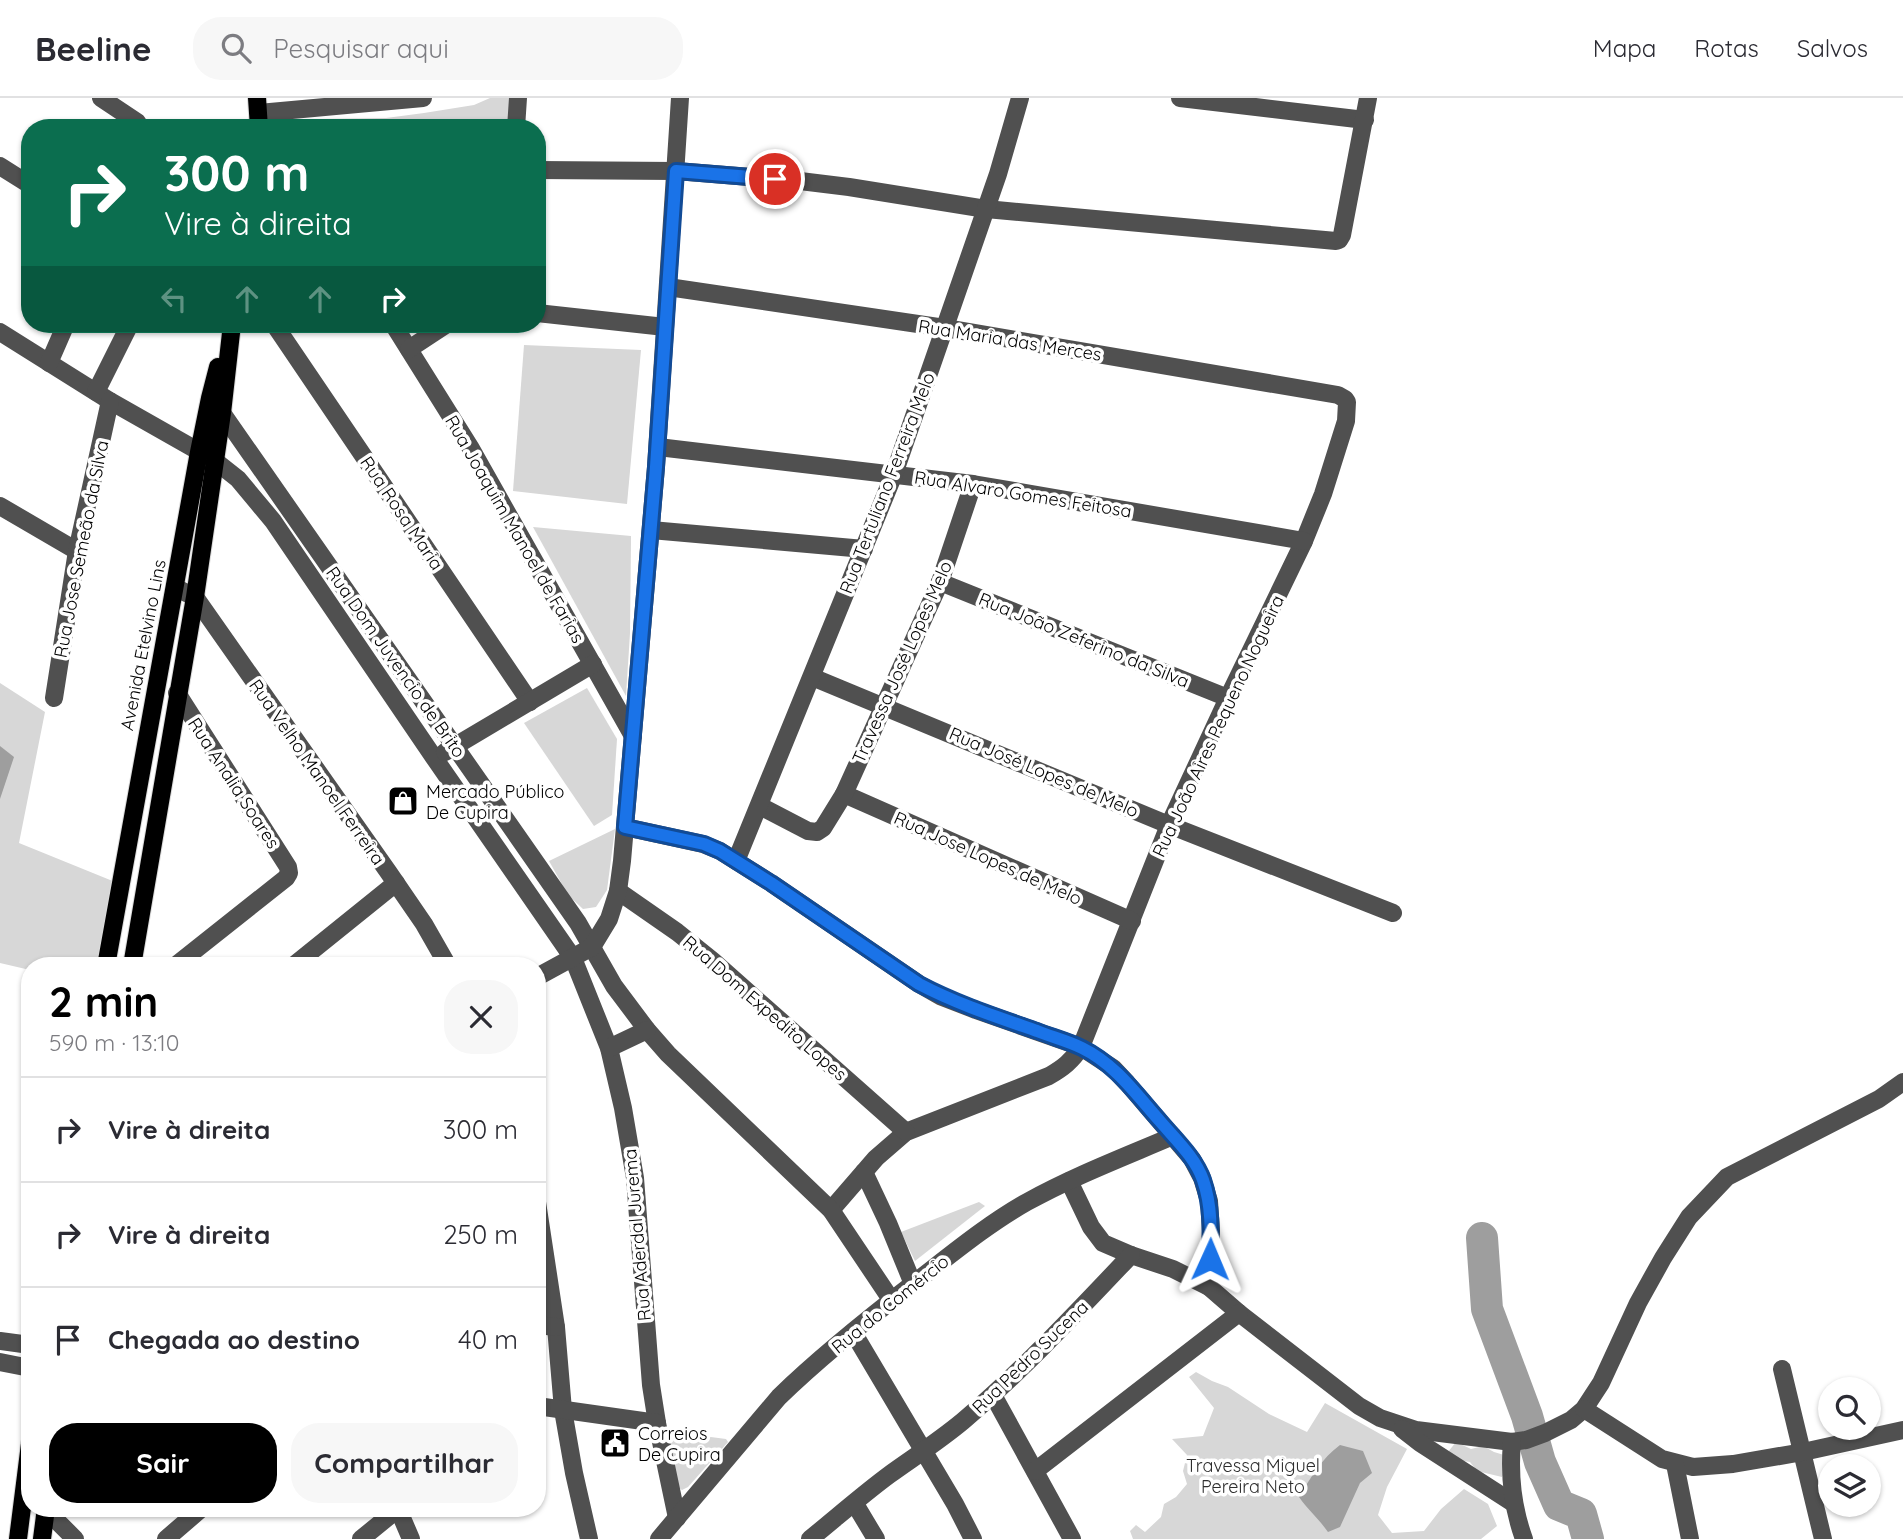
<!DOCTYPE html>
<html lang="pt">
<head>
<meta charset="utf-8">
<style>
	body { margin:0; font-family:Quicksand,sans-serif; background:#f7f7f7; color:#2b2b33; height:100vh; display:flex; flex-direction:column; font-size:26px; white-space:nowrap }
	* { box-sizing:border-box; margin:0 }
	p { font-size:23px; color:#7c7c81 }
	.icon { flex:none; width:38px; height:38px; fill:none; stroke:currentColor; stroke-width:2; stroke-linecap:round; stroke-linejoin:round }
	.map { position:relative; flex:1; overflow:hidden }
	.sheet { position:absolute; left:21px; top:859px; width:525px; height:560px; display:flex; flex-direction:column; background:#fff; border-radius:28px; box-shadow:0 2px 5px #0004 }
	.sheet>* { flex:none }
	.guide { position:absolute; left:21px; top:21px; width:525px; height:214px; border-radius:28px; box-shadow:0 2px 5px #0004; background:#0b6e4f; color:#fff; overflow:hidden }
	.controls { position:absolute; left:1818px; top:1279px; display:grid; gap:14px }
	.controls a { display:grid; place-items:center; width:63px; height:63px; border-radius:50%; background:#fff; box-shadow:0 2px 5px #0004; font-size:35px }
	.pin { position:absolute; display:grid; place-items:center; width:60px; height:60px; color:#fff; margin:-30px; border:4px solid #fff; border-radius:50%; box-shadow:0 2px 7px #0007 }
	.me { position:absolute; width:77px; margin:-38px; rotate:1deg; stroke-linejoin:round; filter:drop-shadow(0 0 5px #0008) }
	.turn { display:flex; align-items:center; gap:24px; height:147px; padding:0 28px; font-size:32px }
	.turn .icon { width:91px; height:91px; stroke-width:2.5 }
	.turn b { display:block; font-size:49px; line-height:60px }
	.lanes { display:flex; align-items:center; height:66px; padding:0 28px; background:#0003; justify-content:center; gap:35px; direction:ltr }
	.lanes .off { opacity:.35 }
	.round { display:grid; place-items:center; flex:none; width:74px; height:74px; border-radius:28px; background:#f7f7f7 }
	.overview { display:flex; align-items:center; justify-content:space-between; height:119px; padding:0 28px }
	h1 { font-size:42px; font-weight:700; line-height:52px; color:#000 }
	.primary-button { display:flex; gap:14px; margin-top:auto; padding:14px 28px }
	.primary-button a { flex:1; height:80px; border-radius:28px; background:#000; color:#fff; font-size:28px; font-weight:700; line-height:80px; text-align:center }
	.primary-button a+a { background:#f7f7f7; color:#2b2b33 }
	ul { padding:0; list-style:none }
	li { display:flex; align-items:center; gap:21px; height:105px; padding:0 28px; border-top:2px solid #e1e1e2 }
	li div { flex:1 }
	li b { display:block; font-size:26px }
	li em { font-style:normal }
	header { display:flex; align-items:center; gap:42px; box-sizing:border-box; height:98px; padding:0 35px; background:#fff; border-bottom:2px solid #e1e1e2 }
	header strong { font-size:33px }
	nav { display:flex; gap:38px; margin-inline-start:auto; font-size:24px }
	.search { width:490px; height:63px; background:#f7f7f7; display:flex; align-items:center; gap:18px; box-sizing:border-box; padding:0 24px; border-radius:28px; color:#7c7c81; font-size:26px }
	.map>svg:first-child { display:block }
</style>
</head>
<body>
<header>
<strong>Beeline</strong>
<div class="search"><svg class="icon" aria-label="search" viewBox="0 0 24 24"><circle cx="10" cy="10" r="6"/><path d="M15 15l6 6"/></svg>Pesquisar aqui</div>
<nav><a>Mapa</a><a>Rotas</a><a>Salvos</a></nav>
</header>
<div class="map">
<svg width="1903" height="1441" viewBox="0 0 1903 1441">
	<rect width="100%" height="100%" fill="#fff"/>
	<g fill="#d7d7d7">
		<polygon points="490,0 513,0 510,30 295,30 297,26 321,21 386,20 424,15 474,7"/>
		<polygon points="524,247 641,252 627,406 513,393"/>
		<polygon points="533,429 631,438 630,535 626,598"/>
		<polygon points="0,585 45,614 19,745 120,786 109,868 30,868 30,872 0,865"/>
		<polygon points="587,590 617,641 612,717 594,728 524,625"/>
		<polygon points="615,731 607,792 596,809 583,811 568,797 549,763"/>
		<polygon points="979,1104 985,1108 915,1163 901,1134"/>
		<polygon points="1196,1274 1212,1283 1228,1289 1269,1316 1307,1334 1325,1305 1407,1351 1387,1389 1378,1417 1392,1435 1424,1433 1441,1411 1464,1391 1488,1406 1497,1428 1481,1441 1133,1441 1130,1433 1136,1427 1145,1434 1161,1419 1164,1406 1176,1399 1187,1386 1183,1373 1187,1357 1172,1341 1203,1338 1214,1310 1189,1279"/>
		<polygon points="665,1333 726,1341 728,1344 688,1389 682,1392 676,1388"/>
		<polygon points="1456,1344 1471,1351 1483,1348 1494,1354 1504,1357 1509,1366 1502,1379 1477,1373 1470,1364 1456,1362 1448,1354"/>
	</g>
	<g fill="#9e9e9e">
		<polygon points="0,648 14,659 0,701"/>
		<path d="M1340,1347L1363,1353L1372,1375L1360,1385L1340,1429L1328,1434C1319,1421 1308,1412 1299,1399C1311,1379 1322,1360 1340,1347Z"/>
	</g>
	<g fill="none" stroke-linecap="round" stroke-linejoin="round">
		<polyline stroke="#9e9e9e" stroke-width="32" points="1482,1140 1487,1211 1527,1318 1540,1364 1559,1407 1581,1416 1588,1441"/>
		<g stroke="#dbdbdb" stroke-width="20">
			<g id="major">
				<polyline points="257,0 259,30"/>
				<polyline points="106,868 199,354 210,300 218,269"/>
				<polyline points="132,868 195,499 222,315 232,226"/>
				<polyline points="18,1441 30,1346"/>
				<polyline points="42,1441 46,1410"/>
			</g>
		</g>
		<g stroke="#505050" stroke-width="18">
			<polyline points="101,0 137,24 141,30"/>
			<polyline points="1180,0 1365,22"/>
			<polyline points="259,15 423,0"/>
			<polyline points="516,30 518,0"/>
			<polyline points="0,68 30,87"/>
			<polyline points="537,72 676,73 800,83 849,89 986,111 1336,143 1339,142 1342,137 1368,0"/>
			<path d="M668,189L945,230L1338,297L1345,301L1347,304L1346,323L1323,396L1304,443L1228,600L1169,727L1081,949C1072,963 1063,970 1049,978L906,1034L876,1060L831,1112"/>
			<polyline points="537,215 665,229"/>
			<polyline points="274,226 530,604"/>
			<polyline points="393,226 470,349 633,638"/>
			<polyline points="0,234 110,303 214,362 238,381 273,423 435,661 573,860 609,950 623,1010 635,1080 651,1287 657,1325 677,1420"/>
			<polyline points="409,251 447,226"/>
			<polyline points="49,265 66,226"/>
			<polyline points="96,294 130,226"/>
			<polyline points="222,315 578,825 614,888 647,932 668,956 831,1112 892,1203"/>
			<polyline points="658,349 973,386 1304,443"/>
			<polyline points="0,408 77,453"/>
			<polyline points="651,432 864,451"/>
			<polyline points="940,484 1228,600"/>
			<polyline points="176,490 195,499 389,775 424,826 448,868"/>
			<polyline points="812,579 1169,727 1393,815"/>
			<polyline points="54,600 77,453 110,303"/>
			<polyline points="445,654 593,566"/>
			<polyline points="844,696 1132,823"/>
			<polyline points="760,708 808,733 817,734 823,730 844,696 940,484 973,386"/>
			<polyline points="625,729 703,746 720,753 771,785 919,886 940,898 976,912 1081,949 1113,970 1127,985 1192,1061 1202,1080 1209,1103 1211,1133 1209,1189"/>
			<polyline points="736,763 894,376 998,76 1020,0"/>
			<polyline points="618,793 677,834 713,863 906,1034"/>
			<polyline points="175,868 286,780 289,775 288,769 274,747 177,595"/>
			<polyline points="293,868 396,785"/>
			<polyline points="537,879 592,849 609,821 618,793 622,763 656,369 680,0"/>
			<polyline points="609,950 647,932"/>
			<polyline points="864,1074 888,1125 913,1186"/>
			<polyline points="1069,1083 1091,1129 1103,1145 1131,1157 1173,1171 1209,1189 1239,1215 1359,1308 1380,1320 1416,1332 1512,1344 1526,1342 1545,1335 1571,1322 1584,1311 1601,1285 1638,1205 1663,1160 1689,1119 1727,1079 1879,1001 1903,984"/>
			<polyline points="537,1104 556,1229 563,1312 574,1375 589,1441"/>
			<polyline points="537,1227 556,1229"/>
			<polyline points="853,1234 955,1406 973,1441"/>
			<polyline points="0,1243 30,1247"/>
			<polyline points="0,1264 30,1270"/>
			<polyline points="1782,1271 1823,1441"/>
			<polyline points="993,1297 1072,1441"/>
			<polyline points="537,1308 657,1325"/>
			<polyline points="1584,1311 1662,1361 1693,1369 1733,1366 1803,1354 1903,1332"/>
			<polyline points="1402,1331 1420,1345 1513,1405"/>
			<path d="M1512,1344C1509,1378 1512,1408 1524,1441"/>
			<polyline points="1675,1366 1690,1441"/>
			<polyline points="1035,1373 1239,1215"/>
			<polyline points="855,1406 876,1441"/>
			<polyline points="401,1410 402,1420 411,1441"/>
			<polyline points="46,1412 75,1441"/>
			<polyline points="166,1441 202,1410"/>
			<polyline points="361,1441 399,1410"/>
			<path d="M659,1441L779,1299C822,1257 870,1219 918,1182C953,1155 988,1126 1027,1104C1074,1078 1124,1059 1173,1038"/>
			<path d="M810,1441C836,1420 862,1397 889,1377C914,1359 939,1343 963,1323C1023,1272 1077,1214 1131,1157"/>
		</g>
		<use href="#major" stroke="#000" stroke-width="18"/>
	</g>
	<g fill="none" stroke-linecap="round" stroke-linejoin="round">
		<g stroke="#114b97" stroke-width="18">
			<path id="route" d="M775,81L676,73L656,369L625,729L704,746L720,753L771,785L919,886C957,906 997,919 1037,933C1052,939 1068,943 1082,950C1115,966 1136,996 1159,1022C1175,1041 1195,1059 1203,1082C1212,1108 1211,1134 1210,1161"/>
		</g>
		<use href="#route" stroke="#1a73e8" stroke-width="12"/>
	</g>
	<defs>
		<g id="shop-square" transform="scale(1.575)"><rect x="-9" y="-9" width="18" height="18" rx="4" fill="#000" stroke="#fff"/><path d="M-5-2.5h2.3a2.7 3.5 0 0 1 5.4 0H5L5.5 6h-11ZM-1.5-2.5h3a1.5 2.3 0 0 0-3 0Z" fill="#fff"/></g>
		<g id="civic-square" transform="scale(1.575)"><rect x="-9" y="-9" width="18" height="18" rx="4" fill="#000" stroke="#fff"/><path d="M-.6-6.5H3V-4.5H.6V-3L4-1V1h2V6H-6V1h2V-1L-.6-3ZM-1.2 2.5V6h2.4V2.5Z" fill="#fff"/></g>
	</defs>
	<g fill-rule="evenodd">
		<use href="#shop-square" x="403" y="703"/>
		<use href="#civic-square" x="615" y="1345"/>
	</g>
	<g text-anchor="middle" dominant-baseline="central" stroke-width="7" stroke-linejoin="round" paint-order="stroke">
		<g font-size="18" fill="#000" stroke="#fff">
			<text transform="translate(1010 242) rotate(9)">Rua Maria das Merces</text>
			<text transform="translate(887 385) rotate(-69)">Rua Tertuliano Ferreira Melo</text>
			<text transform="translate(1023 396) rotate(9)">Rua Alvaro Gomes Feitosa</text>
			<text transform="translate(402 415) rotate(56)">Rua Rosa Maria</text>
			<text transform="translate(515 431) rotate(60)">Rua Joaquim Manoel de Farias</text>
			<text transform="translate(81 451) rotate(-79)">Rua Jose Semeão da Silva</text>
			<text transform="translate(1084 542) rotate(22)">Rua João Zeferino da Silva</text>
			<text transform="translate(143 547) rotate(-79)">Avenida Etelvino Lins</text>
			<text transform="translate(396 564) rotate(55)">Rua Dom Juvencio de Brito</text>
			<text transform="translate(902 564) rotate(-66)">Travessa José Lopes Melo</text>
			<text transform="translate(1218 628) rotate(-65)">Rua João Aires Pequeno Nogueira</text>
			<text transform="translate(317 674) rotate(55)">Rua Velho Manoel Ferreira</text>
			<text transform="translate(1044 674) rotate(23)">Rua José Lopes de Melo</text>
			<text transform="translate(234 685) rotate(57)">Rua Analia Soares</text>
			<text transform="translate(988 760) rotate(24)">Rua Jose Lopes de Melo</text>
			<text transform="translate(765 910) rotate(41)">Rua Dom Expedito Lopes</text>
			<text transform="translate(637 1137) rotate(-95)">Rua Aderdal Jurema</text>
			<text transform="translate(890 1206) rotate(-39)">Rua do Comércio</text>
			<text transform="translate(1030 1259) rotate(-44)">Rua Pedro Sucena</text>
		</g>
		<g font-size="18" fill="#000" stroke="#fff" text-anchor="start">
			<text x="426" y="693">Mercado Público<tspan x="426" dy="21">De Cupira</tspan></text>
			<text x="638" y="1335">Correios<tspan x="638" dy="21">De Cupira</tspan></text>
		</g>
		<g font-size="18" fill="#2e2e2e" stroke="#fff">
			<text x="1253" y="1367">Travessa Miguel<tspan x="1253" dy="21">Pereira Neto</tspan></text>
		</g>
	</g>
</svg>
<div class="controls">
<a><svg class="icon" aria-label="search" viewBox="0 0 24 24"><circle cx="10" cy="10" r="6"/><path d="M15 15l6 6"/></svg></a>
<a><svg class="icon" aria-label="layers" viewBox="0 0 24 24"><path d="M12 4l9 5-9 5-9-5zM3 14l9 5 9-5"/></svg></a>
</div>
<div class="pin" style="left:775px;top:81px;background:#d93025"><svg class="icon" aria-label="arrive" viewBox="0 0 24 24"><path d="M6 21V4h12l-3 4 3 4H6"/></svg></div>
<svg class="me" style="left:1210px;top:1161px" viewBox="-20 -20 40 40"><path d="M0-17L14 15 0 8-14 15z" fill="#1a73e8" stroke="#fff" stroke-width="4"/></svg>
<div class="guide">
<div class="turn"><svg class="icon" aria-label="right" viewBox="0 0 24 24"><path d="M7 20v-9h11M14 6l5 5-5 5"/></svg><div><b>300 m</b>Vire à direita</div></div>
<div class="lanes"><svg class="icon off" aria-label="left" viewBox="0 0 24 24"><path d="M17 20v-9H6M10 6l-5 5 5 5"/></svg><svg class="icon off" aria-label="ahead" viewBox="0 0 24 24"><path d="M12 20V5M6 11l6-6 6 6"/></svg><svg class="icon off" aria-label="ahead" viewBox="0 0 24 24"><path d="M12 20V5M6 11l6-6 6 6"/></svg><svg class="icon" aria-label="right" viewBox="0 0 24 24"><path d="M7 20v-9h11M14 6l5 5-5 5"/></svg></div>
</div>
<section class="sheet">
<div class="overview"><div><h1>2 min</h1><p>590 m · 13:10</p></div><a class="round"><svg class="icon" aria-label="close" viewBox="0 0 24 24"><path d="M6 6l12 12M18 6L6 18"/></svg></a></div>
<ul>
<li><svg class="icon" aria-label="right" viewBox="0 0 24 24"><path d="M7 20v-9h11M14 6l5 5-5 5"/></svg><div><b>Vire à direita</b></div><em>300 m</em></li>
<li><svg class="icon" aria-label="right" viewBox="0 0 24 24"><path d="M7 20v-9h11M14 6l5 5-5 5"/></svg><div><b>Vire à direita</b></div><em>250 m</em></li>
<li><svg class="icon" aria-label="arrive" viewBox="0 0 24 24"><path d="M6 21V4h12l-3 4 3 4H6"/></svg><div><b>Chegada ao destino</b></div><em>40 m</em></li>
</ul>
<div class="primary-button"><a>Sair</a><a>Compartilhar</a></div>
</section>
</div>
</body>
</html>
